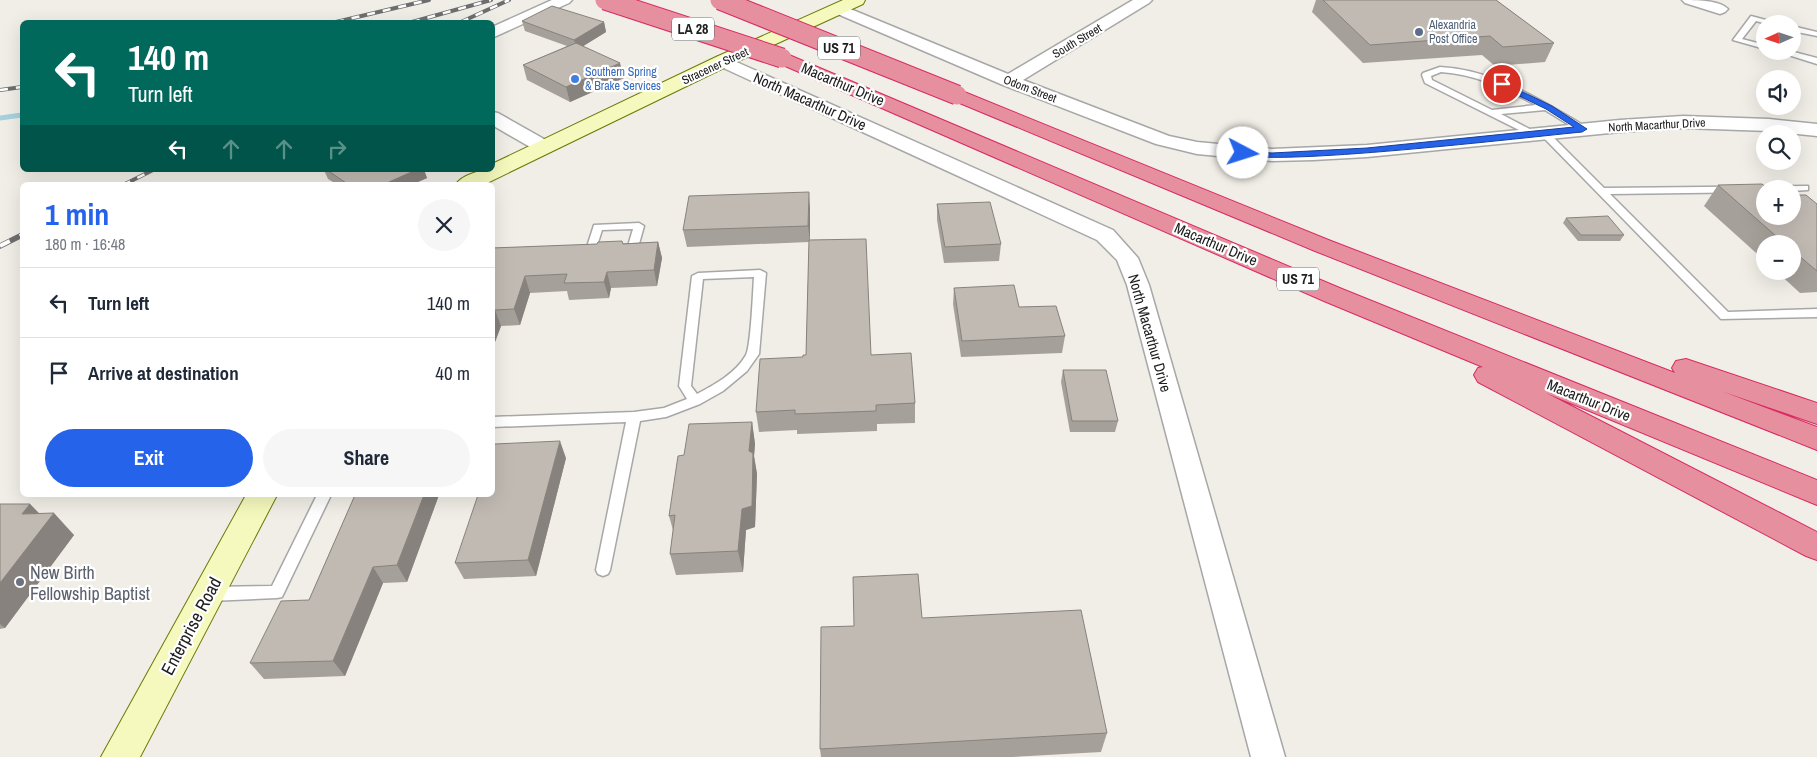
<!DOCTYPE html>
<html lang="en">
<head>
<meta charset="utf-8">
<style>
	body { margin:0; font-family:"Archivo Narrow",sans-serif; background:#f6f6f7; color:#1f2937; height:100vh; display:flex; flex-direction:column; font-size:19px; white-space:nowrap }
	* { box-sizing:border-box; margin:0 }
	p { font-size:16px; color:#747a83 }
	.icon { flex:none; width:28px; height:28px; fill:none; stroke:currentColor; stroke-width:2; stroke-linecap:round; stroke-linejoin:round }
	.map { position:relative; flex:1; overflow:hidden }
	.drawer { position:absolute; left:20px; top:182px; width:475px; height:315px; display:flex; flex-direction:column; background:#fff; border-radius:8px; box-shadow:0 5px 20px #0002 }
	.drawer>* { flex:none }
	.top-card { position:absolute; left:20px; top:20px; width:475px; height:152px; border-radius:8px; box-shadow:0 5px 20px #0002; background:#00695c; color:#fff; overflow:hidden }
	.needle { width:32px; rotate:267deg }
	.controls { position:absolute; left:1756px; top:15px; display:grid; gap:10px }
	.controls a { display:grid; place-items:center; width:45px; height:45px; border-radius:50%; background:#fff; box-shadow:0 5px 20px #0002; font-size:25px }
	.pin { position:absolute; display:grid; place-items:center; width:42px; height:42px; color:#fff; margin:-21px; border:2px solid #fff; border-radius:50%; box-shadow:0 1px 5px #0007 }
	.me { position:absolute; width:55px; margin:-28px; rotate:95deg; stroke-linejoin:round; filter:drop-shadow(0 0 4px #0008) }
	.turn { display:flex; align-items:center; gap:18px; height:105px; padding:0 25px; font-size:22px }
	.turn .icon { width:65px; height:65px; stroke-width:2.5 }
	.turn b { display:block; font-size:35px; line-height:42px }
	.lanes { display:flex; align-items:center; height:48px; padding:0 25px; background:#0003; justify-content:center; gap:25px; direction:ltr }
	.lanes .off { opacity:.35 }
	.round { display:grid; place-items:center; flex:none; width:52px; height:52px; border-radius:26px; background:#f6f6f7 }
	.overview { display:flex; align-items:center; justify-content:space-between; height:85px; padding:0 25px }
	h1 { font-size:30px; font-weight:700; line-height:38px; color:#2563eb }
	.cta { display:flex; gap:10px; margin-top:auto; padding:10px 25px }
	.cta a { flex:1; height:58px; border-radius:30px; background:#2563eb; color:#fff; font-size:20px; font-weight:700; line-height:58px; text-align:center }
	.cta a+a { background:#f6f6f7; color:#1f2937 }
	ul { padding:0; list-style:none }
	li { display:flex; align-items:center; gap:15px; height:70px; padding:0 25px; border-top:1px solid #e0e1e3 }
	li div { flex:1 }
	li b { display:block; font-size:19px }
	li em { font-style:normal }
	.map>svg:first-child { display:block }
</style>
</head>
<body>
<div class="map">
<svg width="1817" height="757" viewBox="0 0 1817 757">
	<rect width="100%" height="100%" fill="#f1eee7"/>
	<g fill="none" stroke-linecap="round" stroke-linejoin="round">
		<polyline stroke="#a8d1de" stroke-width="5" points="0,118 22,115"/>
		<g stroke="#a7a7a7" stroke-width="3">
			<g id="lane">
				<polygon points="1751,16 1781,24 1767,24 1756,21 1742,39 1765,45 1765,49 1733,40"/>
				<polygon points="1792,26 1817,32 1817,36 1792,31"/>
				<polygon points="1776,51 1790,51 1817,58 1817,64"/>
				<path d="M1440,67C1485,69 1525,91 1561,112C1569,117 1580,122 1587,129L1582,132L1579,131L1545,110L1501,114L1539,134L1537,136H1531L1425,83L1422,75L1423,73ZM1441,72C1476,74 1506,89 1536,105L1492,110L1432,80L1431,76Z"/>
				<polygon points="1544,130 1547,131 1604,188 1808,186 1808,190 1792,191 1792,189 1765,189 1765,192 1610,194 1728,312 1817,309 1817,317 1721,319 1541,135 1539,133"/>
				<polygon points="639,223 644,226 637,251 622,252 617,249 618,247 628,246 633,229 602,230 595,252 591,253 586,250 594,225"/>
				<path d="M760,270L766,273L759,354L747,371L723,391L700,404L666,417L640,421L610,570L608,574L603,576L598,574L596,570L626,422L492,427V417L634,412L664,408L687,399L679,386L692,276L698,273ZM754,277C753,291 751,346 746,355C736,373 714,385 697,394L691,386L703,279Z"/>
				<polygon points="317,495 331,495 282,597 277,598 210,601 205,599 202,594 205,589 210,587 272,586"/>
			</g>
		</g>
		<g stroke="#a7a7a7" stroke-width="3">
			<g id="street">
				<polygon points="552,0 572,0 569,3 492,38 492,27"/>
				<polygon points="1133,0 1152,0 1149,3 1023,80 1169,136 1197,142 1272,149 1367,145 1620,120 1683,116 1769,119 1817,124 1817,136 1769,131 1683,128 1620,132 1367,157 1313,160 1272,161 1197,154 1156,144 1003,85 833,12 830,9 833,6 843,6 1008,74"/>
				<path d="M1682,0C1696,0 1719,0 1728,9L1725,12L1720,14L1685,3Z"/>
				<polygon points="723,56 1113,230 1138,258 1149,285 1285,757 1251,757 1127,285 1117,260 1097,240 717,65 715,61 717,57"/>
				<polygon points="492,112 498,113 551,143 553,147 551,151 544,153 537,151 492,125"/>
			</g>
		</g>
		<g stroke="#6b7906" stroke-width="2">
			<g id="secondary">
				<path d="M843,0H865L863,4L730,65L483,185H455C463,174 480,170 492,170V164L716,57Z"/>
				<polygon points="246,495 277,495 140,757 101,757"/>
			</g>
		</g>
		<g stroke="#da2963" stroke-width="2">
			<g id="highway">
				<polygon points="782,52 1342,289 1817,480 1817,505 1546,393 1817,532 1817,560 1806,556 1478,382 1474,375 1478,368 1483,367 1324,301 776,62 773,58 776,54"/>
				<polygon points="957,89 1331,241 1675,373 1672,368 1676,361 1686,359 1817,403 1817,424 1721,391 1817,427 1817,450 1315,251 950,99 947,95 950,91"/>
			</g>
		</g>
		<use href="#lane" fill="#fff" fill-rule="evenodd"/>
		<use href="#street" fill="#fff" fill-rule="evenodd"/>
		<use href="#secondary" fill="#f5f9bd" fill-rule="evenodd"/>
		<use href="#highway" fill="#e6909f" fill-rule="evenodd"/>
		<g stroke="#6e6e6e" stroke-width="4">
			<g id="rail-far1">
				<polyline points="336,22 429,0"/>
				<polyline points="412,22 491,0"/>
				<polyline points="461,22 509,0"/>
				<polyline points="0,90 22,87"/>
				<polyline points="123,185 153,170"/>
			</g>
		</g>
		<g stroke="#6e6e6e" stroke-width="5.5">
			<polyline id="rail" points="0,246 22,235"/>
		</g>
		<use href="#rail-far1" stroke="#fff" stroke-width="2.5" stroke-dasharray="8" stroke-linecap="butt"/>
		<use href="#rail" stroke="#fff" stroke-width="4" stroke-dasharray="11" stroke-linecap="butt"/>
		<g stroke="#da2963" stroke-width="21" stroke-linecap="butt">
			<g id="highway-bridge">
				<polyline points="605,0 782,58"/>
				<polyline points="720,0 957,95"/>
			</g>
		</g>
		<use href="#highway-bridge" stroke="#e6909f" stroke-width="19"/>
	</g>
	<g fill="#a6a09a">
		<polygon points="1316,0 1496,0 1554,43 1545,62 1495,66 1482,55 1363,63 1312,12"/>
		<polygon points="522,21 604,22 606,32 583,46 624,78 570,102 527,80 523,65 567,46 525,31"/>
		<polygon points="324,170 424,170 427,178 411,185 338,185 328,179"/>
		<polygon points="1718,185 1765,216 1817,204 1817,292 1800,293 1776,271 1792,271 1792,244 1765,244 1765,261 1704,206"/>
		<polygon points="937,204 1001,244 999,261 944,263 937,220"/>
		<polygon points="810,208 810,240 871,355 915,403 915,423 877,424 877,431 797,434 797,430 759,432 756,412 806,355 809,242 687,247 683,230"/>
		<polygon points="1566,218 1624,235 1620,241 1578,241 1563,223"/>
		<polygon points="658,242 662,258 657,286 611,288 609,298 569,300 567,291 530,293 520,325 501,326 492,350 492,248"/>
		<polygon points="954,288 1019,307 1065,336 1062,353 961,357 953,304"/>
		<polygon points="1063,370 1118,421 1115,432 1070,432 1061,382"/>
		<polygon points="752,422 755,444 754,456 757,474 755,527 746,530 743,572 676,575 670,554 673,530 669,516 684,455"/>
		<polygon points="566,458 536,576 464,579 455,563"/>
		<polygon points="355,495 439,495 407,582 383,583 345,676 264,679 250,663 309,600"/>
		<polygon points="0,504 30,504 39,513 74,535 5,628 0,629"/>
		<polygon points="922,618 1107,733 1101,752 1012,757 821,757 820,749 854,626"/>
	</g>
	<g fill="#87827d">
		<polygon points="604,22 606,32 577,50 574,40"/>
		<polygon points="620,63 624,78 570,102 566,87"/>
		<polygon points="416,170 424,170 427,178 411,185 391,185 389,182"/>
		<polygon points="809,192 810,208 810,242 808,226"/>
		<polygon points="658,242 662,258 657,286 654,270"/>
		<polygon points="607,272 611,288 609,298 604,282"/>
		<polygon points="525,276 530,293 520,325 514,309"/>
		<polygon points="495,310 501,326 492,350 492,316"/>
		<polygon points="752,422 755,444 754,456 757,474 755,527 746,530 743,572 738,551 742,509"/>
		<polygon points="560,441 566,458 536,576 528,560"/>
		<polygon points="424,495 439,495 407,582 397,565"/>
		<polygon points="30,504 47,522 54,513 74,535 5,628 0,624 0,583 22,514"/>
		<polygon points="373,567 383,583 345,676 333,661"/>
	</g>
	<g fill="#c1bab3" stroke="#87827d">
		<polygon points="1323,0 1496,0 1554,43 1503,47 1490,36 1370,45"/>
		<polygon points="552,6 604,22 574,40 522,21"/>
		<polygon points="576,43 620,63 566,87 523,65"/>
		<polygon points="327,170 416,170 389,182 394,185 349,185"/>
		<polygon points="1762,184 1768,189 1765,189 1765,216 1792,216 1792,195 1806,195 1817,204 1817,271 1792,250 1792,244 1785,244 1718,185"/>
		<polygon points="809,192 808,226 683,230 689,196"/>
		<polygon points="990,202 1001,244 945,247 937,204"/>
		<polygon points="1608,216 1624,235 1581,235 1566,218"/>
		<polygon points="866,239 871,355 911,353 915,403 876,405 876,411 795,414 795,410 756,412 760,359 803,357 803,355 806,355 809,240"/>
		<polygon points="622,241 623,244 658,242 654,270 607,272 604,282 564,283 567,274 525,276 514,309 495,310 492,316 492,248 597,244 598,242"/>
		<polygon points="1014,285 1019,307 1056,306 1065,336 962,341 954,288"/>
		<polygon points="1063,370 1106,370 1118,421 1072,421"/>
		<polygon points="752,422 749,451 753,453 752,506 742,509 738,551 670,554 675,515 669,516 678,456 684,455 689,424"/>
		<polygon points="560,441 528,560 455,563 478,495 492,495 492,451 495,444"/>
		<polygon points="355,495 424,495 397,565 373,567 333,661 250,663 281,601 309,600"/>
		<polygon points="0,504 30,504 22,514 54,513 0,583"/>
		<polygon points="918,574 922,618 1081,610 1107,733 820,749 821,627 854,626 853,577"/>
	</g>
	<path fill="#2563eb" stroke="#184099" d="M1502,82L1552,106L1587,129L1582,132C1538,136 1259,169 1238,153L1243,151L1272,153L1367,148L1574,127L1546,109L1499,86L1498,84Z"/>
	<circle fill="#5c6f8a" stroke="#fff" stroke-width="2" cx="1419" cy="32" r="5"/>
	<circle fill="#3f7fe0" stroke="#fff" stroke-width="2" cx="575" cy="79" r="5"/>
	<circle fill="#6b7280" stroke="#fff" stroke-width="2" cx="20" cy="582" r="5"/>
	<g text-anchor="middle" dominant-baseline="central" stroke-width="4.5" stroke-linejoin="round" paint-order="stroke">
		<g font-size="12" fill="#4e5e75" stroke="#fff" text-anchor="start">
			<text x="1429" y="25">Alexandria<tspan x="1429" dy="14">Post Office</tspan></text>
		</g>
		<g font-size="12" fill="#202020" stroke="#fff">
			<text transform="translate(1077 41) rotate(-31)">South Street</text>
			<text transform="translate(715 66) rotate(-25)">Stracener Street</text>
			<text transform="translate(1030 89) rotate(21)">Odom Street</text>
			<text transform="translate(1657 125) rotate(-3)">North Macarthur Drive</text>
		</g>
		<g font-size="12" fill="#366cbe" stroke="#fff" text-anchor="start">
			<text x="585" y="72">Southern Spring<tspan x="585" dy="14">&amp; Brake Services</tspan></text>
		</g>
		<g fill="#fff" stroke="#636363" stroke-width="1">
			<rect x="672" y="17.5" width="42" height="23" rx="4"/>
			<rect x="818" y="36.5" width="42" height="23" rx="4"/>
			<rect x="1277" y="267.5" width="42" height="23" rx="4"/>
		</g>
		<g font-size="14" font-weight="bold" fill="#202020">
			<text x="693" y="29">LA 28</text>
			<text x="839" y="48">US 71</text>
			<text x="1298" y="279">US 71</text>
		</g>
		<g font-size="15" fill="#202020" stroke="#fff">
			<text transform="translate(843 84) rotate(23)">Macarthur Drive</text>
			<text transform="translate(810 101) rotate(24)">North Macarthur Drive</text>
			<text transform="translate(1216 244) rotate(23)">Macarthur Drive</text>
			<text transform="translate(1150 333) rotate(74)">North Macarthur Drive</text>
			<text transform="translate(1589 400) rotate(22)">Macarthur Drive</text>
		</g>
		<g font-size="18" fill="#5b616d" stroke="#fff" text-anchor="start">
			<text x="30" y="572">New Birth<tspan x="30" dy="21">Fellowship Baptist</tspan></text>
		</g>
		<g font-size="18" fill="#202020" stroke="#fff">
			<text transform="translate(191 626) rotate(-62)">Enterprise Road</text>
		</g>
	</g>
</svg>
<div class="controls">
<a><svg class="needle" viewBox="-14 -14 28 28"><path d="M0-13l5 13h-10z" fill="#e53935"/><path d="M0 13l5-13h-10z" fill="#747a83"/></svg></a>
<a><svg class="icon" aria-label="sound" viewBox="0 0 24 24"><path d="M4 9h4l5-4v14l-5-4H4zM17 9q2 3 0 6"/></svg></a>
<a><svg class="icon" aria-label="search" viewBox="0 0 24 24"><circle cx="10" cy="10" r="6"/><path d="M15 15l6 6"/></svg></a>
<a>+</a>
<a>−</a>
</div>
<div class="pin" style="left:1502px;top:84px;background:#d93025"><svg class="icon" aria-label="arrive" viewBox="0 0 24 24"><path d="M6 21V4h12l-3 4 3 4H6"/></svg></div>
<svg class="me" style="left:1243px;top:153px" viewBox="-20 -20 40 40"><circle r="19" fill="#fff"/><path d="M0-13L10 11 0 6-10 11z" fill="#2563eb"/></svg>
<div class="top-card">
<div class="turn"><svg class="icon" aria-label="left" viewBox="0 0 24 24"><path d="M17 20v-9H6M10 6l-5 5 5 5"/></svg><div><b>140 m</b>Turn left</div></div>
<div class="lanes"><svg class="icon" aria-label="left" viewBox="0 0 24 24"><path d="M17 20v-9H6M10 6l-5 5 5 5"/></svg><svg class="icon off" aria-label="ahead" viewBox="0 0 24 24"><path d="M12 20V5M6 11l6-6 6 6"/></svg><svg class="icon off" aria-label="ahead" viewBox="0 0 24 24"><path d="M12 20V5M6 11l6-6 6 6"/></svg><svg class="icon off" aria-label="right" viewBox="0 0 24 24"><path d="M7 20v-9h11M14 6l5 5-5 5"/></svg></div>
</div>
<section class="drawer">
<div class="overview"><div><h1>1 min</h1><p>180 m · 16:48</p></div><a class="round"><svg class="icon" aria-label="close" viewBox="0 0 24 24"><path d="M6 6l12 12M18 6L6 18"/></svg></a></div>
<ul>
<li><svg class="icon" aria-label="left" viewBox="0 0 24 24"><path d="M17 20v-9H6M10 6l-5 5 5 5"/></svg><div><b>Turn left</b></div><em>140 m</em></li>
<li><svg class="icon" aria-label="arrive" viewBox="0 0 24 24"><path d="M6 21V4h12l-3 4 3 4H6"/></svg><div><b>Arrive at destination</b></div><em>40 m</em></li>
</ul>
<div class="cta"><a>Exit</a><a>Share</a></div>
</section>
</div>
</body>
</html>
